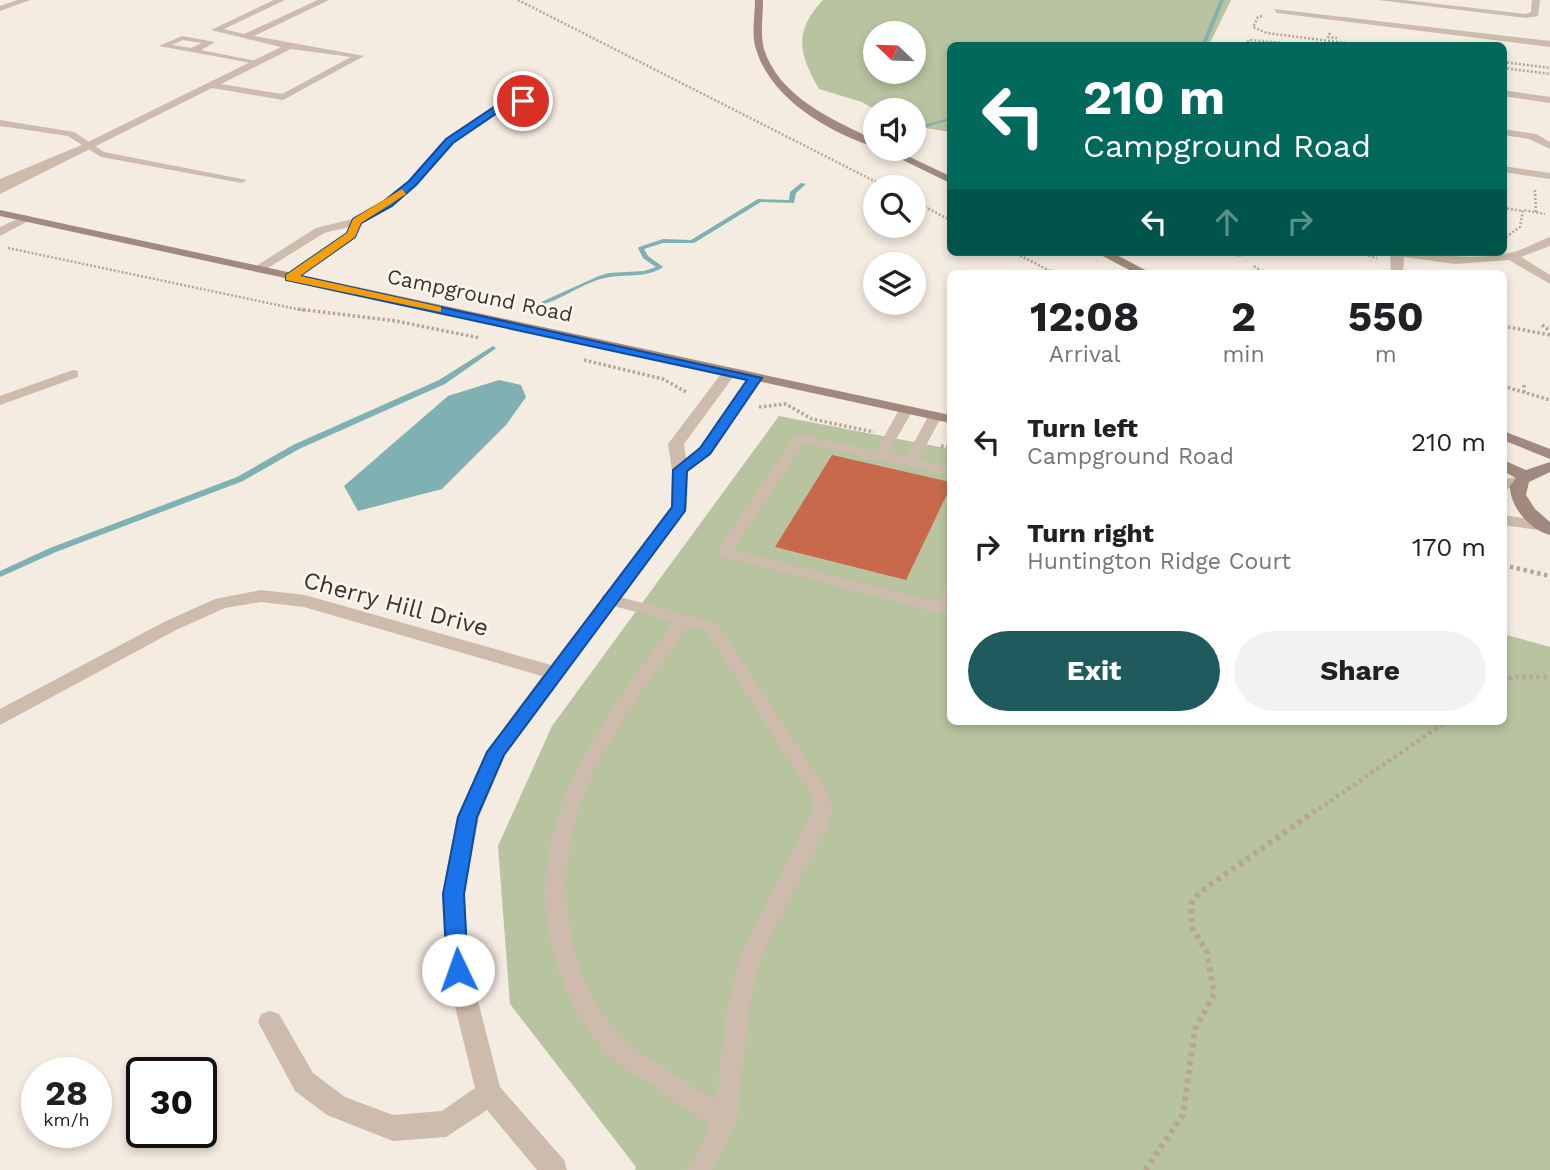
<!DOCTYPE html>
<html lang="en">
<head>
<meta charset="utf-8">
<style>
	body { margin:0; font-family:"Work Sans",sans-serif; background:#f2f2f2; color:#202124; height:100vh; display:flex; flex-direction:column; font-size:26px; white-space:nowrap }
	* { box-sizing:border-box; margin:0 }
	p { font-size:23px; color:#757577 }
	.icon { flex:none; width:38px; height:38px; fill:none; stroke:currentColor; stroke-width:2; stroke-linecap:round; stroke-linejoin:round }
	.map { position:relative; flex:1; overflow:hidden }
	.side { position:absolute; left:947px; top:270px; width:560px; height:455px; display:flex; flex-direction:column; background:#fff; border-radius:10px; box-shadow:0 4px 10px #0003 }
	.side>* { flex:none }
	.top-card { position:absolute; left:947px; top:42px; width:560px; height:214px; border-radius:10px; box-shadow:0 4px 10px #0003; background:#00695c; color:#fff; overflow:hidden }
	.needle { width:46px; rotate:293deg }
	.tools { position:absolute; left:863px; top:21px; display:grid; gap:14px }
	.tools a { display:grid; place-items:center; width:63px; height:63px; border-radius:50%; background:#fff; box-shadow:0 4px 10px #0003; font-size:35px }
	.speed { position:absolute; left:21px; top:1057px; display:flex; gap:14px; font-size:35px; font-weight:700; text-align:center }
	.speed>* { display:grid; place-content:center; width:91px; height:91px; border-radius:50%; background:#fff; box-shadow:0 4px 10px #0003; line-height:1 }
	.speed small { font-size:18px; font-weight:400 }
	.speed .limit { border:4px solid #111; border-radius:10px; background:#fff; color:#111 }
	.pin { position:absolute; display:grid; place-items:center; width:60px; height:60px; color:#fff; margin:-30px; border:4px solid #fff; border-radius:50%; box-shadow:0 2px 7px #0007 }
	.me { position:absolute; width:77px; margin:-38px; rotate:357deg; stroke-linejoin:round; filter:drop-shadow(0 0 5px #0008) }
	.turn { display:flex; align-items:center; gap:24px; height:147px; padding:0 21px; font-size:32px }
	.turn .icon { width:91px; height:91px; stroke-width:2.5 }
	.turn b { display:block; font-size:49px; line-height:60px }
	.lanes { display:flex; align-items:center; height:66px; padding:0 21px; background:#0003; justify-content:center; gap:35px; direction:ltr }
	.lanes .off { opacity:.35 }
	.eta { display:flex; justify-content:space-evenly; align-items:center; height:119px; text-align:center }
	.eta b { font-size:42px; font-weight:700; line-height:49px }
	.action { display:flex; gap:14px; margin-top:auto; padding:14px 21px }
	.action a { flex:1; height:80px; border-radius:42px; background:#1f5a5e; color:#fff; font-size:28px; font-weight:700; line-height:80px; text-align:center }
	.action a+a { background:#f2f2f2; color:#202124 }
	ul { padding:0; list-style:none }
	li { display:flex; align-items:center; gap:21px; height:105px; padding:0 21px }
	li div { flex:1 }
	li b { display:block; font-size:26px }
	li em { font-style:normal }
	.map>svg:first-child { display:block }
</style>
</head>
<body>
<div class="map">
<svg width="1550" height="1170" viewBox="0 0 1550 1170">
	<rect width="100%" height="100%" fill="#f4ebe1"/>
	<g fill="#b8c4a0" fill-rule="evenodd">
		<path d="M823,0H1231L1209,45L950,46V132L914,126V110H875L862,102L819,89C799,54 793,32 823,0ZM875,33H914V72H875Z"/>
		<polygon points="779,416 950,449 950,721 1503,721 1503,634 1550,647 1550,1170 635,1170 636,1167 510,1004 498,846 552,726"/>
	</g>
	<polygon fill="#7fb0b2" points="499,380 521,385 526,397 506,425 442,489 358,511 344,486 448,396"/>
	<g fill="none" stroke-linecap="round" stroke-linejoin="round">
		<g fill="#7fb0b2" fill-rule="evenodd">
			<polygon points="1220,0 1224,0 1205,46 1201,46"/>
			<polygon points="950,118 950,120 923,128 920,135 915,134 919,126"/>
			<path d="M801,183L806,184L796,193L794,203L761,202L694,243H663L644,249L648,256L663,267C647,278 629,274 610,277C587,280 567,297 544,304L541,302L599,276L609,273L644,271L656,267L643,258L638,248L639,247L663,239L691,240L758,199L789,200L790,192Z"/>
			<polygon points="493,346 496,348 495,349 445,384 299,449 243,481 56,552 0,577 0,571 50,548 237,477 293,445 439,380"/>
		</g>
	</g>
	<polygon fill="#c8694b" points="832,455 950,482 950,488 906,580 775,547"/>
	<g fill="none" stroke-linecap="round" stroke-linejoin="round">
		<g stroke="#b9a596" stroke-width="2.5" stroke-dasharray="2 2" stroke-linecap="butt">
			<polyline points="518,0 886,187"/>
			<polyline points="1262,16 1258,17 1253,27 1267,33 1370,46"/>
			<polyline points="1330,33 1328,37 1337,38"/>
			<polyline points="1246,46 1249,40 1320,46"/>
			<polyline points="1503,62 1550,68"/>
			<polyline points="1503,68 1550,74"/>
			<polyline points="1535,190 1536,212"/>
			<polyline points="914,201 950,220"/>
			<polyline points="1503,208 1523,211"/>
			<polyline points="1506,237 1520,227 1523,210 1545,214"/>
			<polyline points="8,248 306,311"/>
			<polyline points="1013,252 1054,273"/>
			<polyline points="1357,252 1377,258"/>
			<polyline points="1254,266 1264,273"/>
		</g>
		<g stroke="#b9a596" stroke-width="3.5" stroke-dasharray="2.5 2.5" stroke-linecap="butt">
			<polyline points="298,309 396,321 480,338"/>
			<polyline points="1542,325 1550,331"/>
			<polyline points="1503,326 1550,335"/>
			<polyline points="584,360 663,379 688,393"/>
			<polyline points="1524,385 1524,393"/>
			<polyline points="1503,386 1550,400"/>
			<polyline points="759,407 786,404 812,419 874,432"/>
			<polyline points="941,446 950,447"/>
		</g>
		<g stroke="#b9a596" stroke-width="4.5" stroke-dasharray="3.5 3.5" stroke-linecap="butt">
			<polyline points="1503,565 1550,576"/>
			<polyline points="1503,683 1513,677 1550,677"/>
			<polyline points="1313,813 1447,721"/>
		</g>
		<polyline stroke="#b9a596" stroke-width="6" stroke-dasharray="4.5 4.5" stroke-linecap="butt" points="1145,1170 1183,1115 1195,1029 1214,994 1207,952 1192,928 1191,904 1200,892 1315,811"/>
		<g fill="#cdbbac" fill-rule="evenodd">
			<path d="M182,36L215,42L201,50L261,62L257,64L159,46ZM183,40L202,43L191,48L172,45Z"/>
			<polygon points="0,120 74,132 104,152 247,180 242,183 101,157 68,136 0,126"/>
			<polygon points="1503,166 1550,173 1550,179 1503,172"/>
			<polygon points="1236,252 1250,252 1240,257 1236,256"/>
			<polygon points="906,406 913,410 888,453 906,457 930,413 940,413 942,416 918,460 950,467 950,475 804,443 733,550 939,602 944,590 950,589 950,613 944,614 719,556 716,553 795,435 800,434 876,451 899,410"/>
			<path d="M609,594L717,623L829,793L832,813L828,825L762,955L749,1008L737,1121L712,1170H687L710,1125C690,1111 669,1097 649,1083C637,1075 623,1069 613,1059C588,1037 572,1006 560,974C509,836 598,728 673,622L603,603L601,599L603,595ZM688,626L705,631L811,794L812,813L741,954L727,1008L716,1101C696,1088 677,1076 658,1063C647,1056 635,1051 627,1042C598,1013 581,980 572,940C544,813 620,724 688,626Z"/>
		</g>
		<g fill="#cdbbac" fill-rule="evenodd">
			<polygon points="18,0 30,0 0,11 0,6"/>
			<path d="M274,0H285L224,29L244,34L318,0H329L254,36L364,56L283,100L212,88L0,194V179L84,144L281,47L211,30ZM291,49L351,57L282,94L221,84Z"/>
			<polygon points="1378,0 1404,0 1526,14 1531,12 1532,0 1540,0 1538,16 1526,18"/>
			<polygon points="1274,9 1550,41 1550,47 1277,13"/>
			<polygon points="1503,90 1550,97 1550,103 1503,96"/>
			<polygon points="545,92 548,93 548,97 503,109 453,143 417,185 362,224 355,238 295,280 285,277 346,233 349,227 324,233 260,273 250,270 316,228 353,219 384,201 409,181 445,139 497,105"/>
			<polygon points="1503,129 1536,134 1550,142 1550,149 1529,139 1503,135"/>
			<polygon points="26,215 32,218 30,220 0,236 0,227"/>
			<path d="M1550,237V246L1521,257L1550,275V284L1509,260L1455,264L1404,257L1403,273H1391L1390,252C1430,252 1469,262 1509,253C1524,250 1536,242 1550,237Z"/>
			<polygon points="729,369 736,373 684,444 686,458 700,448 750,375 755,374 762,378 710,454 688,472 687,508 505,755 479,817 464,894 470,970 500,1087 564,1160 567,1170 537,1170 487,1110 446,1137 393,1141 327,1115 295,1091 258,1022 261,1014 270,1011 279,1014 313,1073 345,1097 393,1115 442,1111 475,1088 446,970 442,894 457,817 486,752 542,676 304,607 261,602 225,608 176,630 0,725 0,709 164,622 215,599 261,590 305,595 551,665 671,508 672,470 668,444 724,370"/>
			<polygon points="73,370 78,371 78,377 0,405 0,396"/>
			<polygon points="1520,476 1528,481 1526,484 1503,490 1503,480"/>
			<polygon points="1503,515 1550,522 1550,529 1544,531 1503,525"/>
		</g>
		<g fill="#a18a7d" fill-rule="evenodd">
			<path d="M755,0H763C763,16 760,34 764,49C779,97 833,120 875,140V147C829,133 770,98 756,49C751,34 755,16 755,0Z"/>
			<polygon points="880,149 893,149 950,176 950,183"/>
			<polygon points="0,210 950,415 950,423 0,216"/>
			<polygon points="1095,252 1111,252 1151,273 1135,273"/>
			<polygon points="1503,431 1550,449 1550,459 1503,440"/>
			<path d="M1503,460L1526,470L1550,462V472L1529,482L1526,495L1535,509L1550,522V535C1530,530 1510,507 1510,486L1516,478L1503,471Z"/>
		</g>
	</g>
	<polygon fill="#1a73e8" stroke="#114b97" stroke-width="2" points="523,98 526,103 503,109 453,143 416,185 392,206 361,223 355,237 300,276 762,378 710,454 687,471 685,511 504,755 477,817 464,894 468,970 465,977 458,980 450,977 447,970 443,894 458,817 487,752 672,507 673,470 700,448 747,380 286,280 286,275 347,233 353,219 384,201 409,181 446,139 497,105"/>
	<polygon fill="#f59e0b" points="402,189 406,194 361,223 355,237 300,276 441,307 441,312 286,280 286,275 347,233 353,219"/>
	<g text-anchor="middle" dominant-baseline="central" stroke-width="5" stroke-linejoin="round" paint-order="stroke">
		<g font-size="21" fill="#3b302b" stroke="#fbf5ee">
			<text transform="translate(480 295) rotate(12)">Campground Road</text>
		</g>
		<g font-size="24" fill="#3b302b" stroke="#fbf5ee">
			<text transform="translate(396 604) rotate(15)">Cherry Hill Drive</text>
		</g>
	</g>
</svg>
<div class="tools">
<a><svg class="needle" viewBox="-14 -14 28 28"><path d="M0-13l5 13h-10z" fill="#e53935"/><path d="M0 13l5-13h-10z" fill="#757577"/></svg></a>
<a><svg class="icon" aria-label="sound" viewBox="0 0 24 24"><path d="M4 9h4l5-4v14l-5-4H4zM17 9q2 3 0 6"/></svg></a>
<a><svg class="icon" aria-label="search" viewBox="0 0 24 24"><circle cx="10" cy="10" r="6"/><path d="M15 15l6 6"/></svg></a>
<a><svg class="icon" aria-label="layers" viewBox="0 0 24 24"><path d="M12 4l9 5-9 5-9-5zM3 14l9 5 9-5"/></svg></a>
</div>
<div class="speed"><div>28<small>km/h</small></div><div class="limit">30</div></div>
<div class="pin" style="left:523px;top:101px;background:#d93025"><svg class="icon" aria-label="arrive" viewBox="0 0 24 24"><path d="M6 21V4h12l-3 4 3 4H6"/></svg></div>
<svg class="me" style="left:458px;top:970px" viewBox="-20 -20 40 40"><circle r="19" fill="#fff"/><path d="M0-13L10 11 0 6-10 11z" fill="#1a73e8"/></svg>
<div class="top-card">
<div class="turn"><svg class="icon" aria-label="left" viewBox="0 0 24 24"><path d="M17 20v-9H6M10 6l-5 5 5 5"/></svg><div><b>210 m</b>Campground Road</div></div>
<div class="lanes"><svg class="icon" aria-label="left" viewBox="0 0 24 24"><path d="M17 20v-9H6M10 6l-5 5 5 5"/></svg><svg class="icon off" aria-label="ahead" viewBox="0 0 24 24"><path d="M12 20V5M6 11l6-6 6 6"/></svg><svg class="icon off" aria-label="right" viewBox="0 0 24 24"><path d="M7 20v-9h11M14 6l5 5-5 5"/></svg></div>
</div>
<section class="side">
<div class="eta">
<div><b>12:08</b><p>Arrival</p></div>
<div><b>2</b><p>min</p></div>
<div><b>550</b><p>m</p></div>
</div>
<ul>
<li><svg class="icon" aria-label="left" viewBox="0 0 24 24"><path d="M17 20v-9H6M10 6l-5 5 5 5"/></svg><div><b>Turn left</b><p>Campground Road</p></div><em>210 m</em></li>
<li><svg class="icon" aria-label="right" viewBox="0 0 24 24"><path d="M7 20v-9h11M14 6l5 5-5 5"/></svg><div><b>Turn right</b><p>Huntington Ridge Court</p></div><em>170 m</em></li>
</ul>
<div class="action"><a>Exit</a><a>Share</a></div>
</section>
</div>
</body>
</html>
